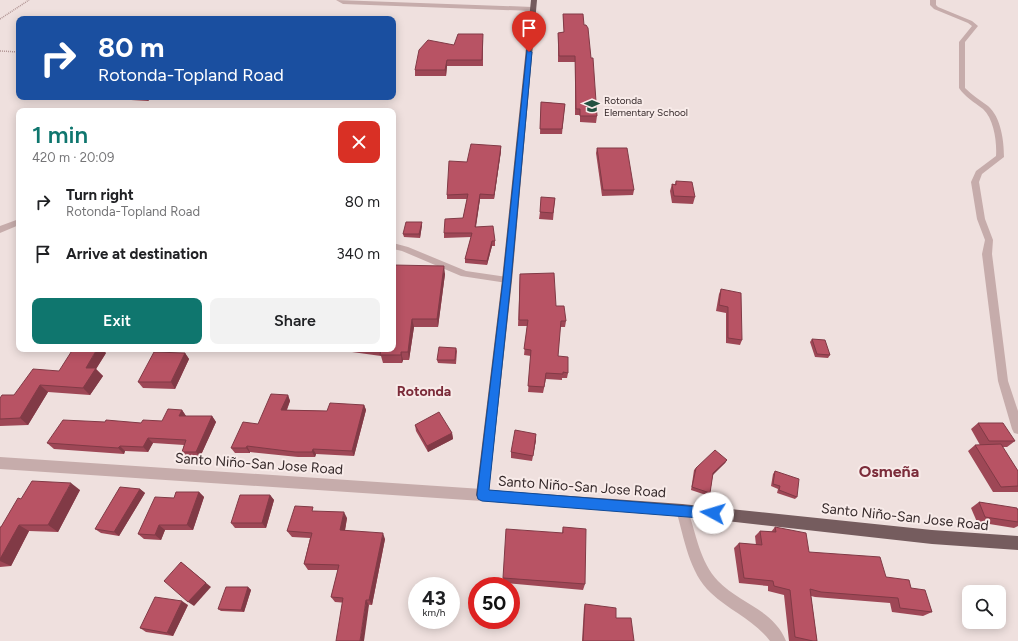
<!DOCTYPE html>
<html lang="en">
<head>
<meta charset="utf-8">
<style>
	body { margin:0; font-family:Figtree,sans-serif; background:#f2f2f2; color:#202124; height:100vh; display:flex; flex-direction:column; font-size:15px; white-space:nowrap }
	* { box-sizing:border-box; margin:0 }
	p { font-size:13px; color:#757577 }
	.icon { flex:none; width:22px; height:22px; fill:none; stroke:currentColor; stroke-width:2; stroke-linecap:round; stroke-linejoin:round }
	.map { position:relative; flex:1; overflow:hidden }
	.drawer { position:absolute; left:16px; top:108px; width:380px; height:244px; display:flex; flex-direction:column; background:#fff; border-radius:8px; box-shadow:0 2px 10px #0003 }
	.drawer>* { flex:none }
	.hud { position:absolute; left:16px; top:16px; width:380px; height:84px; border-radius:8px; box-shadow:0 2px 10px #0003; background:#1a4fa0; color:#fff; overflow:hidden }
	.fabs { position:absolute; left:962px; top:585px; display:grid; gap:8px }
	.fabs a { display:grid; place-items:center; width:44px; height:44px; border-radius:8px; background:#fff; box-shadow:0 2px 10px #0003; font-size:20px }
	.speed { position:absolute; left:408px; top:577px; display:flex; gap:8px; font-size:20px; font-weight:700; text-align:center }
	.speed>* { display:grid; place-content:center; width:52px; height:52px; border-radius:50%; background:#fff; box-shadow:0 2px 10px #0003; line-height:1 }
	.speed small { font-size:10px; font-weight:400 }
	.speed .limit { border:6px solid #d22; background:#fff; color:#111 }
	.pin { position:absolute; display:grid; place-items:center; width:34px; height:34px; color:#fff; margin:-41px -17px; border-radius:50% 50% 50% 0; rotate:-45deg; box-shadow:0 0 4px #0007 }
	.pin .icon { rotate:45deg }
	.me { position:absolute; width:44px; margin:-22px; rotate:276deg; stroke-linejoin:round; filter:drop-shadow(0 0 3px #0008) }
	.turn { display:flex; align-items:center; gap:14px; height:84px; padding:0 16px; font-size:18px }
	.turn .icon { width:52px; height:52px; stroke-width:2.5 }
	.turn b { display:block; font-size:28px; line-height:34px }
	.round { display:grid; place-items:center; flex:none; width:42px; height:42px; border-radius:8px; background:#f2f2f2 }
	.headline { display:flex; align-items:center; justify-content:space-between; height:68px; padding:0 16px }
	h1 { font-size:24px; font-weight:600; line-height:30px; color:#0f766e }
	.primary-button { display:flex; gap:8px; margin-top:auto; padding:8px 16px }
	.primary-button a { flex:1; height:46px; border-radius:8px; background:#0f766e; color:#fff; font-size:16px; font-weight:600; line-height:46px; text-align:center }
	.primary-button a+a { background:#f2f2f2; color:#202124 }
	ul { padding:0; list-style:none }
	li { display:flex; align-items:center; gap:12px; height:52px; padding:0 16px }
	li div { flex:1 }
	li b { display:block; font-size:15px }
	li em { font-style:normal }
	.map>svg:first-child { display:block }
</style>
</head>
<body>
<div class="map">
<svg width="1018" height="641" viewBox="0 0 1018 641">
	<rect width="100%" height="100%" fill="#efe0de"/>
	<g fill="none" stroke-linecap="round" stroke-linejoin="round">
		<g stroke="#b29695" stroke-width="1.5" stroke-dasharray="1 1" stroke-linecap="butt">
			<polyline points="0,19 29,0"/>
			<polyline points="0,51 19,52"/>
		</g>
		<g fill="#c6acab" fill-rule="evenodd">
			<polygon points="336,0 533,7 536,9 533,11 343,4"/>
			<path d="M930,0H936V5L938,7L972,21L978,26L965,42V88C972,95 980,100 988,106C1001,117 1004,141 1004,157L982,174L979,182L985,219L993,240L992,254L1008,381L1018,411V434L1014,433L1012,429L998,381L982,254L985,240L977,219L971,182L976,171L996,156C997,142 994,119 983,109C974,102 965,97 959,88V42L972,26L968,23L934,9L930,5Z"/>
			<polygon points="19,219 19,225 0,233 0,226"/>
			<polygon points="393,243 408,247 466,271 507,277 512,280 507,283 461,276 402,251 393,249"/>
			<polygon points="0,457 482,489 486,491 488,495 486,499 482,501 0,469"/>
			<path d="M682,504L687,506L688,510C696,534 700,562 718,581C739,603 774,610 786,641H770C754,620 730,611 711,593C689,573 684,537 676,510L677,506Z"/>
		</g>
		<polygon fill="#755c5e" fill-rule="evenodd" points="531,0 537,0 512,280 489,490 682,504 932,530 1018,536 1018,550 932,544 682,516 482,501 478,499 476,495 502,280"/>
	</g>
	<g fill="#9e4756">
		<polygon points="563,14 597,116 596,123 580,122 580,115 575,115 575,62 558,62 558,33 564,32"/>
		<polygon points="483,40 483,66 447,66 446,76 415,76 415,70 454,45"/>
		<polygon points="130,97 152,97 148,101 131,100"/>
		<polygon points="541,102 565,104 562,134 540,134"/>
		<polygon points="501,146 501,151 494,199 480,199 476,227 495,241 495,246 492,246 487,265 465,263 465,259 471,237 444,238 444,233 463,218 467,199 447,199 447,195 467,162"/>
		<polygon points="597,148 634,190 633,195 602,196 596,153"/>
		<polygon points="676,181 695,197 693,204 672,203 670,191 672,184 675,184"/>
		<polygon points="555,198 553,220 539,219 540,212"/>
		<polygon points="422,225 420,238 404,237 403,234"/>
		<polygon points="393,265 445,274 438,327 414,327 409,360 403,360 402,363 383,363 381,356 352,352 351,349 393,349"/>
		<polygon points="520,274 556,306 566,321 565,327 560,327 558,356 568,373 567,378 562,378 562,380 546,379 543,393 528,392 531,356 524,355 527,326 518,326"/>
		<polygon points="721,289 742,340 740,345 726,343 726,313 716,311 719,294"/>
		<polygon points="812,339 830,355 828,358 815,357 810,342"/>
		<polygon points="456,348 457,351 456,364 438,363 437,360"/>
		<polygon points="106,353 96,369 103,376 90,395 48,392 28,425 0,426 0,398 14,395 59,371"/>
		<polygon points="185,353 189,359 175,389 143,388 138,382"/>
		<polygon points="288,395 290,401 287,410 327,411 364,405 366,410 354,456 316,454 315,457 298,457 250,452 250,453 235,453 231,448 258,424"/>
		<polygon points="182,410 186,416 212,416 216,422 200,457 186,457 182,452 184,445 153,443 148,452 125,451 124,454 54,449 47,443 105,422 141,423 162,421"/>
		<polygon points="978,423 1015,441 1007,447 1002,447 1018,471 1018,492 993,492 968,451 975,445 980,445 971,429"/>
		<polygon points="415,425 452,433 453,439 428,452 416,431"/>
		<polygon points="536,440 532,461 511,458 511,452"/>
		<polygon points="727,460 725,463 713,474 710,493 709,496 691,490 694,470 696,468"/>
		<polygon points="775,471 797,497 795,499 777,493 778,489 771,486 773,474"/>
		<polygon points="140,489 145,493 119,536 101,533 95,529"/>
		<polygon points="80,490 58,532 29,531 11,566 0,567 0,527 1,527 21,499"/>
		<polygon points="199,492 204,497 193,530 165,530 161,540 144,539 138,534 174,498"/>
		<polygon points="270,495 274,500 266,528 235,528 231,523"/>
		<polygon points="979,502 1018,511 1018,526 1014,528 977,522 971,508"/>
		<polygon points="315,511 347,518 345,530 385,539 372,605 335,602 331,597 338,570 308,570 304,564 310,538 292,537 287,531"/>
		<polygon points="563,527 585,584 583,590 504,583 503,578 562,533"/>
		<polygon points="775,527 809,552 886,577 911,588 932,612 923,616 892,612 890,603 815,597 811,596 817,641 789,641 784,595 768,591 768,586 739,583 734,548 739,543 756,545 755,536 760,531 771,532"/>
		<polygon points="248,587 251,590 244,612 221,611 218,609"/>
		<polygon points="585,604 616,618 634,641 582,641 584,607"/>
		<polygon points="188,605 173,636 146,632 140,628"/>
	</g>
	<g fill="#813a46">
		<polygon points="447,60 447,66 446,76 445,70"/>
		<polygon points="146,97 152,97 148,101"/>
		<polygon points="501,146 501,151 494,199 494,195"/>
		<polygon points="480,194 480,199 475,231 475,227"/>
		<polygon points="422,222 422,225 420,238 419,234"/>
		<polygon points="492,241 492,246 487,265 487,261"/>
		<polygon points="444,266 445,274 438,327 437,319"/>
		<polygon points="412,319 414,327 409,360 408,352"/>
		<polygon points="97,349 103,349 106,353 96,369 103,376 90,395 83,388 86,368"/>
		<polygon points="401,352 403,360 402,363 401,355"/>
		<polygon points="185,353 189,359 175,389 171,382"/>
		<polygon points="40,385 48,392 28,425 20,418"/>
		<polygon points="288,395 290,401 284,416 281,410"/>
		<polygon points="364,405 366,410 354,456 352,451"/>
		<polygon points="182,410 186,416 179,416"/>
		<polygon points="212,416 216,422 200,457 196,452"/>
		<polygon points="452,433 453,439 428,452 427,446"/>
		<polygon points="536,434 536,440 532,461 533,456"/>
		<polygon points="148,438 153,443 148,452 143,447"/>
		<polygon points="120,446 125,451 124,454 118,448"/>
		<polygon points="247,446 250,452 250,453 246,448"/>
		<polygon points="313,449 316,454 315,457 312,452"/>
		<polygon points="727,460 725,463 712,476 713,473"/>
		<polygon points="71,483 80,490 58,532 48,525"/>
		<polygon points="140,489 145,493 119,536 114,532"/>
		<polygon points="199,492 204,497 193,530 187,525"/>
		<polygon points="270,495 274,500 266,528 262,523"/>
		<polygon points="344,512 347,518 344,536 340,530"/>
		<polygon points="19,525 29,531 11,566 0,561 0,559"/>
		<polygon points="159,525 165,530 161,540 155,535"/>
		<polygon points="383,533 385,539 372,605 369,600"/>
		<polygon points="181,562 211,587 194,606 188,602"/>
		<polygon points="248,587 251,590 244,612 241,610"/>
		<polygon points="366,600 369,605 364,641 360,641"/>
		<polygon points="182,601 188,605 173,636 167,633"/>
	</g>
	<g fill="#b85364" stroke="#813a46">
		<polygon points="563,14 583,14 584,25 586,25 588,28 591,58 593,58 597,116 580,116 580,109 576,109 575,56 559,56 558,33 564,32"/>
		<polygon points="458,34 483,34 482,60 447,60 445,70 415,70 419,50 428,40 454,45"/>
		<polygon points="541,102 565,104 562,129 540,129"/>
		<polygon points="471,144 501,146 494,195 480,194 475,227 493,226 495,241 492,241 487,261 465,259 472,233 444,233 445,219 463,218 468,194 447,195 449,161 467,162"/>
		<polygon points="597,148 627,148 634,190 603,190"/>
		<polygon points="676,181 692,182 695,197 674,196 672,184 676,185"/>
		<polygon points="541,197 555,198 553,213 540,212"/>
		<polygon points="406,222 422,222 419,234 403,234"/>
		<polygon points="393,265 444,266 437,319 412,319 408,352 401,352 401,355 380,355 381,349 393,349"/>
		<polygon points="554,273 556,306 564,306 566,321 561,321 558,356 568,357 568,373 563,372 563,374 546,373 544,387 528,386 531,350 524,349 528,320 519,320 520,274"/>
		<polygon points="721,289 741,293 742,340 728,338 728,307 719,305"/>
		<polygon points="812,339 825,340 830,355 817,354"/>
		<polygon points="439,347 456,348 455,360 437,360"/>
		<polygon points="73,349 97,349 86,368 96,368 83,388 40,385 20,418 0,419 0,398 2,395 14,395 33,369 59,371"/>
		<polygon points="154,352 185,353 171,382 138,382"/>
		<polygon points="271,394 288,395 281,410 327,411 330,403 364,405 352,451 313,449 312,452 295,452 247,446 246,448 231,448 243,422 258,424"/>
		<polygon points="168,409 182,410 179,416 212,416 196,452 182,452 186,440 148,438 143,447 120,446 118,448 47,443 63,420 105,422 106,420 141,423 143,420 162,421"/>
		<polygon points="439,412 452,433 427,446 415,425"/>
		<polygon points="978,423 1003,423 1015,441 989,441"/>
		<polygon points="515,430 536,434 533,456 511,452"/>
		<polygon points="1001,444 1018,471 1018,486 1001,487 975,445"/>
		<polygon points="715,450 727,460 713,473 710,493 692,487 696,468"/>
		<polygon points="775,471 799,479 797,497 779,490 780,486 773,484"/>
		<polygon points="32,481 71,483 48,525 19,525 0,559 0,527 1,527 18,498 21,499"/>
		<polygon points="120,487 140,489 114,532 95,529"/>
		<polygon points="176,492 199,492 187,525 159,525 155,535 138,534 155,497 174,498"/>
		<polygon points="240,495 270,495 262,523 231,523"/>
		<polygon points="979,502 1017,508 1018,511 1018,522 985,517"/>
		<polygon points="295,506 313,507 312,511 344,512 340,530 383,533 369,600 366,600 360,641 336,641 343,598 331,597 339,565 304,564 312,533 287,531"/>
		<polygon points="563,527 586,529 585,584 503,578 506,529 563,533"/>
		<polygon points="775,527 806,533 809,552 880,557 886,577 909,580 911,588 925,590 932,612 900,608 898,598 821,592 810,589 817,641 813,641 795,637 790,590 774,586 773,581 744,578 739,543 762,545 760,531 776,532"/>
		<polygon points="181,562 206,583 188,602 164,581"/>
		<polygon points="226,587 248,587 241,610 218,609"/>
		<polygon points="155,597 182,601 167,633 140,628"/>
		<polygon points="585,604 616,608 616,618 631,618 634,641 583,641"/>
	</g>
	<polygon fill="#1a73e8" stroke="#114b97" points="527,50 532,52 511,280 489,490 713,508 717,509 719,513 717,517 713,519 482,501 478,499 477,495 503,280"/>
	<defs>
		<g id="school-bare" transform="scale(1.2)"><path d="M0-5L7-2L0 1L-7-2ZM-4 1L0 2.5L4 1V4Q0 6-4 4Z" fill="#235241" stroke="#f8ebe9" stroke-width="2.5" paint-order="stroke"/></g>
	</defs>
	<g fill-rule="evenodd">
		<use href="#school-bare" x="592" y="106"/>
	</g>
	<g text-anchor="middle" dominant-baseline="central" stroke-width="4" stroke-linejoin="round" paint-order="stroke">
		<g font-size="10" fill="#35292a" stroke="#f8ebe9" text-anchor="start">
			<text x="604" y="100">Rotonda<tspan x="604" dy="12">Elementary School</tspan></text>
		</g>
		<g font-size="14" font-weight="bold" fill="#7b2b39" stroke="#f8ebe9">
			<text x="424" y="391">Rotonda</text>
		</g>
		<g font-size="14" fill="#35292a" stroke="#f8ebe9">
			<text transform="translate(259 464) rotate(4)">Santo Niño-San Jose Road</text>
			<text transform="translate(582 487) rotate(4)">Santo Niño-San Jose Road</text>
			<text transform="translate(905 517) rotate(6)">Santo Niño-San Jose Road</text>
		</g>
		<g font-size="16" font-weight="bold" fill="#7b2b39" stroke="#f8ebe9">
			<text x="889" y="471">Osmeña</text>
		</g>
	</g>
</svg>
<div class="fabs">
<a><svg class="icon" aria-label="search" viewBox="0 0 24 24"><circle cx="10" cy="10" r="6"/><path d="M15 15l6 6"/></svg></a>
</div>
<div class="speed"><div>43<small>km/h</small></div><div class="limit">50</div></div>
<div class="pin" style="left:529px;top:52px;background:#d93025"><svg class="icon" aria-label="arrive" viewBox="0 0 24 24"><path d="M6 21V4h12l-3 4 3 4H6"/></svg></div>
<svg class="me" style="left:713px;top:513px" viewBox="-20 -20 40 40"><circle r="19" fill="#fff"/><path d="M0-13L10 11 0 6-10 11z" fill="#1a73e8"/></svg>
<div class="hud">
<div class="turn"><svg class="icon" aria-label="right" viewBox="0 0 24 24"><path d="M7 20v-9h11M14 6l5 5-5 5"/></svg><div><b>80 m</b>Rotonda-Topland Road</div></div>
</div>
<section class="drawer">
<div class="headline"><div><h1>1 min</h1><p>420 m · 20:09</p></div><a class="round" style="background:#d93025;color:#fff"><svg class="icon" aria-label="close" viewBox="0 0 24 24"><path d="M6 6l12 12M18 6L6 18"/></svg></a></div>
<ul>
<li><svg class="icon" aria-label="right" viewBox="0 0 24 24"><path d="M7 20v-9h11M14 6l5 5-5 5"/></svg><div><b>Turn right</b><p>Rotonda-Topland Road</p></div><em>80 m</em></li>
<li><svg class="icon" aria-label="arrive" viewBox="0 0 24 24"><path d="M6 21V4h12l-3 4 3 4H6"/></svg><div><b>Arrive at destination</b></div><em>340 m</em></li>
</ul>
<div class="primary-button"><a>Exit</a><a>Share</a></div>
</section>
</div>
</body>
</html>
